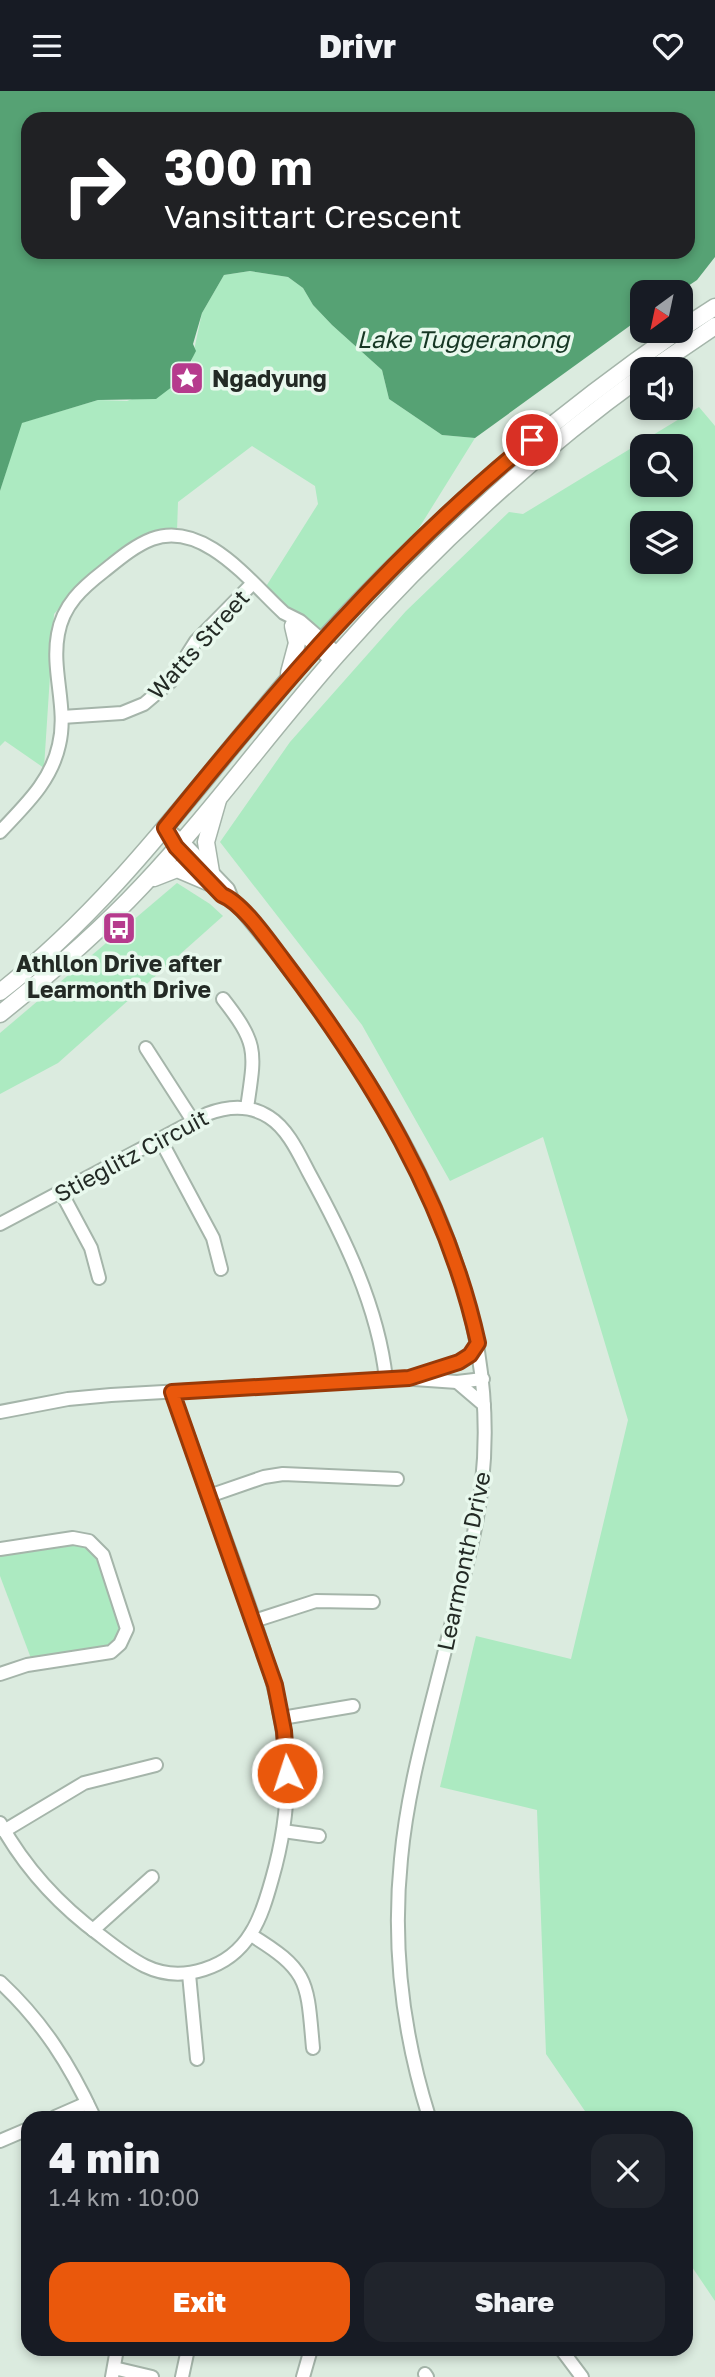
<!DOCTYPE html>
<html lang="en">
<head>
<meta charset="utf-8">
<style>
	body { margin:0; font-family:"Golos Text",sans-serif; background:#20242c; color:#f1f3f6; height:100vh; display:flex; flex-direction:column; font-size:26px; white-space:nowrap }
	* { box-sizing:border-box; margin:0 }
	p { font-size:23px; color:#9ea1a6 }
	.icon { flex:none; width:38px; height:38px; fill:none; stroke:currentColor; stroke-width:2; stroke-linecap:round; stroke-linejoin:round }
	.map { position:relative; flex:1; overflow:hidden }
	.side { position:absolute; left:21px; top:2020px; width:672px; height:245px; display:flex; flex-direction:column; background:#171b24; border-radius:21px; box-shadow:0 4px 10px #0003 }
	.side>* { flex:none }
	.top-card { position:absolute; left:21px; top:21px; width:674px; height:147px; border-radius:21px; box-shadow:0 4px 10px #0003; background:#202124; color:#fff; overflow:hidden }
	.needle { width:46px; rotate:213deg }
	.tools { position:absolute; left:630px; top:189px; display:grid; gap:14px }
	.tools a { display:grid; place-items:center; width:63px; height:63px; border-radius:14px; background:#171b24; box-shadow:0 4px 10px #0003; font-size:35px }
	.pin { position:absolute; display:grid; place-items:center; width:60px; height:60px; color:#fff; margin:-30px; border:4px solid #fff; border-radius:50%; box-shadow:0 2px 7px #0007 }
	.me { position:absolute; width:77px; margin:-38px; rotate:356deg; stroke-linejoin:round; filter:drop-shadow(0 0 5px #0008) }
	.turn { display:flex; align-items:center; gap:24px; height:147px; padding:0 28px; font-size:32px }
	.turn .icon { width:91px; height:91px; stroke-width:2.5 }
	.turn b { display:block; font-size:49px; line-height:60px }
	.round { display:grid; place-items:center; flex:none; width:74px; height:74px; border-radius:21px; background:#20242c }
	.head { display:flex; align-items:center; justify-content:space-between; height:119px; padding:0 28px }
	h1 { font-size:42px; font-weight:800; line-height:52px }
	.button { display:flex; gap:14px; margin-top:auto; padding:14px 28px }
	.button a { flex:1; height:80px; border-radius:21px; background:#ea580c; color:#fff; font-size:28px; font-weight:800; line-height:80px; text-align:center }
	.button a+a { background:#20242c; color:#f1f3f6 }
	header { display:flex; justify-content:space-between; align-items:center; height:91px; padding:0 28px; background:#171b24; font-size:32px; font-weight:800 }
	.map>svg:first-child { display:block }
</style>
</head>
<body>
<header><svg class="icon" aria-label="menu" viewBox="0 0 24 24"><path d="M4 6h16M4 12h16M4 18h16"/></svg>Drivr<svg class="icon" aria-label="heart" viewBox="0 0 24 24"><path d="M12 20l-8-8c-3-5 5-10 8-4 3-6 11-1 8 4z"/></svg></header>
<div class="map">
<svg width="715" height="2286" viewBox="0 0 715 2286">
	<rect width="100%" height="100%" fill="#dbebdf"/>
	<g fill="#aceac1" fill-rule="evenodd">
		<polygon points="250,180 288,186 303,197 313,214 332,234 382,279 389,308 442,344 475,347 414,445 320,542 265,497 318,413 315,395 252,355 178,411 177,440 150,441 83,491 54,523 44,677 5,650 0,655 0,400 21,332 98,309 127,310 181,289 191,273 202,222 224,184"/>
		<path d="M699,316L715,335V2210L686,2167V2026H589L546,1963L537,1719L440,1696L476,1545L571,1568L628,1329L543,1046L450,1090L362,934L220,751L290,651L406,520L509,421L523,423ZM681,355V394H642V355ZM681,432V471H642V432Z"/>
		<polygon points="177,792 210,813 223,825 58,972 0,1003 0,942"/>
		<polygon points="83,1452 93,1460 120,1527 117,1551 107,1557 32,1570 0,1485 0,1463"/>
	</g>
	<path fill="#56a274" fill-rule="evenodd" d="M0,0H715V166L697,189L679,201H642V226L475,347L442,344L389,308L382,279L332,234L313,214L303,197L288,186L250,180L224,184L202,222L193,253L196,260L181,289L156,308L98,309L22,332L0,400ZM28,28H688V161H28Z"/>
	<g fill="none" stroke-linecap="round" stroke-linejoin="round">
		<g stroke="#a5b5aa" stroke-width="16">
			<g id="minor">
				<polyline points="292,534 332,570"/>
				<polyline points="62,626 122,622 144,613 170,591 196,550 252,493"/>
				<path d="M165,737L181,749L228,798L232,808C368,968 506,1171 482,1392C477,1441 462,1490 450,1539C432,1614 408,1691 401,1768C392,1856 403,1943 429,2026"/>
				<path d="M0,741C24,715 51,691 59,654C68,617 51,580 58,543C63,514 82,497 104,480C119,468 134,455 152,448C204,429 251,492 284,522L300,530L338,563"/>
				<polyline points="172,750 222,804 232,808"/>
				<path d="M223,908C259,954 255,961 247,1017"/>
				<polyline points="146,957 193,1030"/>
				<polyline points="160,1048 213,1147 221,1178"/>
				<polyline points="61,1101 91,1157 99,1187"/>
				<path d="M0,1133L207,1023C228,1015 249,1013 269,1026C288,1038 299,1063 309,1082C344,1146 378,1215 386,1288"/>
				<polyline points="414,1288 457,1291 483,1288"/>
				<polyline points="457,1291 484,1314"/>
				<polyline points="0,1321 68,1308 111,1304 409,1287 459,1271 470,1264 478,1252"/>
				<polyline points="209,1405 264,1386 283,1383 397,1388"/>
				<polyline points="0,1458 73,1447 89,1450 103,1464 127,1538 120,1553 111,1561 27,1574 0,1583"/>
				<polyline points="254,1530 316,1510 373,1511"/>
				<polyline points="282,1627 353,1615"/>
				<path d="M0,1732C25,1777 60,1815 101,1845C115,1856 129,1867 145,1875C182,1893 230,1877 251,1842C261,1827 267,1806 272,1788C282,1753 288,1716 287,1679C283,1606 259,1543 235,1475C214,1417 193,1359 172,1301"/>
				<polyline points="4,1740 84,1692 156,1674"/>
				<polyline points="283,1740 319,1745"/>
				<polyline points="93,1839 152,1786"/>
				<path d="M251,1844C310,1880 307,1891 313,1957"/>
				<polyline points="189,1883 197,1968"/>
				<path d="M0,1891C43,1931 70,1974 94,2026"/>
				<polyline points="55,2026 87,2012"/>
				<polyline points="0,2050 28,2038"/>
				<polyline points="561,2258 582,2286"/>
				<polyline points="114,2277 152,2286"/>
				<polyline points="425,2283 427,2286"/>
				<polyline points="112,2286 117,2258"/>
				<polyline points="182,2286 188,2258"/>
				<polyline points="303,2286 311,2258"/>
			</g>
		</g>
		<g stroke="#a5b5aa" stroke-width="19">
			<g id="major">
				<polyline points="681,238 715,216"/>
				<polyline points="652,278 715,235"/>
				<polyline points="289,582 297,552 293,535"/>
				<polyline points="211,781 206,751 218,709"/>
				<polyline points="154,787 177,778 210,792"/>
				<path d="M0,901C126,803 214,669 321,551C428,433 548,330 678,240"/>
				<path d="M0,923C50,883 98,842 142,795C211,722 271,639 337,564C429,460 530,366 642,285"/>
			</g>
		</g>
		<use href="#minor" stroke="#fff" stroke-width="12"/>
		<use href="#major" stroke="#fff" stroke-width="16"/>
	</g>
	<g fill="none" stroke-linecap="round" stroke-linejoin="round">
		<g stroke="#983908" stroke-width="18">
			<path id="route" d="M287,1682L284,1640L275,1594L172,1301L409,1287L459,1271L470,1264L478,1252C447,1110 370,984 283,869C269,851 243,812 222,804L176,756L165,737C277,598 393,462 532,349"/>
		</g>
		<use href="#route" stroke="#ea580c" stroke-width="12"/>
	</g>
	<defs>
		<g id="sight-square" transform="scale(1.75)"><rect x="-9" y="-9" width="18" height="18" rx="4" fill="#b63b8d" stroke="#e8f8ed"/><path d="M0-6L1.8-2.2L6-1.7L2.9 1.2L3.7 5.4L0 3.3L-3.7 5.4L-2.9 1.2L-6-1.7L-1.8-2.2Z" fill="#fff"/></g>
		<g id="bus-square" transform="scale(1.75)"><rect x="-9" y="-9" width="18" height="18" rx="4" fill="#b63b8d" stroke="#e8f8ed"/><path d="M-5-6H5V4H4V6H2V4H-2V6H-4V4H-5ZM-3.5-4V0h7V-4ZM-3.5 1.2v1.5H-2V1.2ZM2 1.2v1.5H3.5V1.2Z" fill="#fff"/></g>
	</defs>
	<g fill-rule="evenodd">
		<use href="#sight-square" x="187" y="287"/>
		<use href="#bus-square" x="119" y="837"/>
	</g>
	<g text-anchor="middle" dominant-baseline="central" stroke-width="7" stroke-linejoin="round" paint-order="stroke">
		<g font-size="23" font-weight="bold" fill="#232a25" stroke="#e8f8ed" text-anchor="start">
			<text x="212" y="287">Ngadyung</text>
			<text x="119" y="872" text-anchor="middle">Athllon Drive after<tspan x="119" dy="26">Learmonth Drive</tspan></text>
		</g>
		<g font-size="23" fill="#232a25" stroke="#e8f8ed">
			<text transform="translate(198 553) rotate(-48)">Watts Street</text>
			<text transform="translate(131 1064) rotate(-28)">Stieglitz Circuit</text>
			<text transform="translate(463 1470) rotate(-78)">Learmonth Drive</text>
		</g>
		<g font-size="24" font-style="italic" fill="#163724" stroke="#e8f8ed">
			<text x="463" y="247">Lake Tuggeranong</text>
		</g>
	</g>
</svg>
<div class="tools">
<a><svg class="needle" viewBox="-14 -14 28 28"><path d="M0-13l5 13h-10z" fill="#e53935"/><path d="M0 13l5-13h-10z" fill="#9ea1a6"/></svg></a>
<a><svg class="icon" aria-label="sound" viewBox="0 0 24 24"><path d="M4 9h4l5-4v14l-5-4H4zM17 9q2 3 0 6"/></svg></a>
<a><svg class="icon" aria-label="search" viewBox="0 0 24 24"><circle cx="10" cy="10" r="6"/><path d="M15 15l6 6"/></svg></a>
<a><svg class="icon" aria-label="layers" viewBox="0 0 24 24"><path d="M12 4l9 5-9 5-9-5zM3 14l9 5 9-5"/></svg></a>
</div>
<div class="pin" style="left:532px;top:349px;background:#d93025"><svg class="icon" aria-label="arrive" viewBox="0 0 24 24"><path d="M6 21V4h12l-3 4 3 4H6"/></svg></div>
<svg class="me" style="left:287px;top:1682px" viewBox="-20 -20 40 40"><circle r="17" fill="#ea580c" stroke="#fff" stroke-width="3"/><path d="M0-11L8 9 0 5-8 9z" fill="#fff"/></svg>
<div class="top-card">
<div class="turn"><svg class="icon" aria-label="right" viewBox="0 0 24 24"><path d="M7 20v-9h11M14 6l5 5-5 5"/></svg><div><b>300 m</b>Vansittart Crescent</div></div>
</div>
<section class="side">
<div class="head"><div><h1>4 min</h1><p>1.4 km · 10:00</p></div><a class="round"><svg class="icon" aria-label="close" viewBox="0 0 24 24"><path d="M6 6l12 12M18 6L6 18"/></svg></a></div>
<div class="button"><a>Exit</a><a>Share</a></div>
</section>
</div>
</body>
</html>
